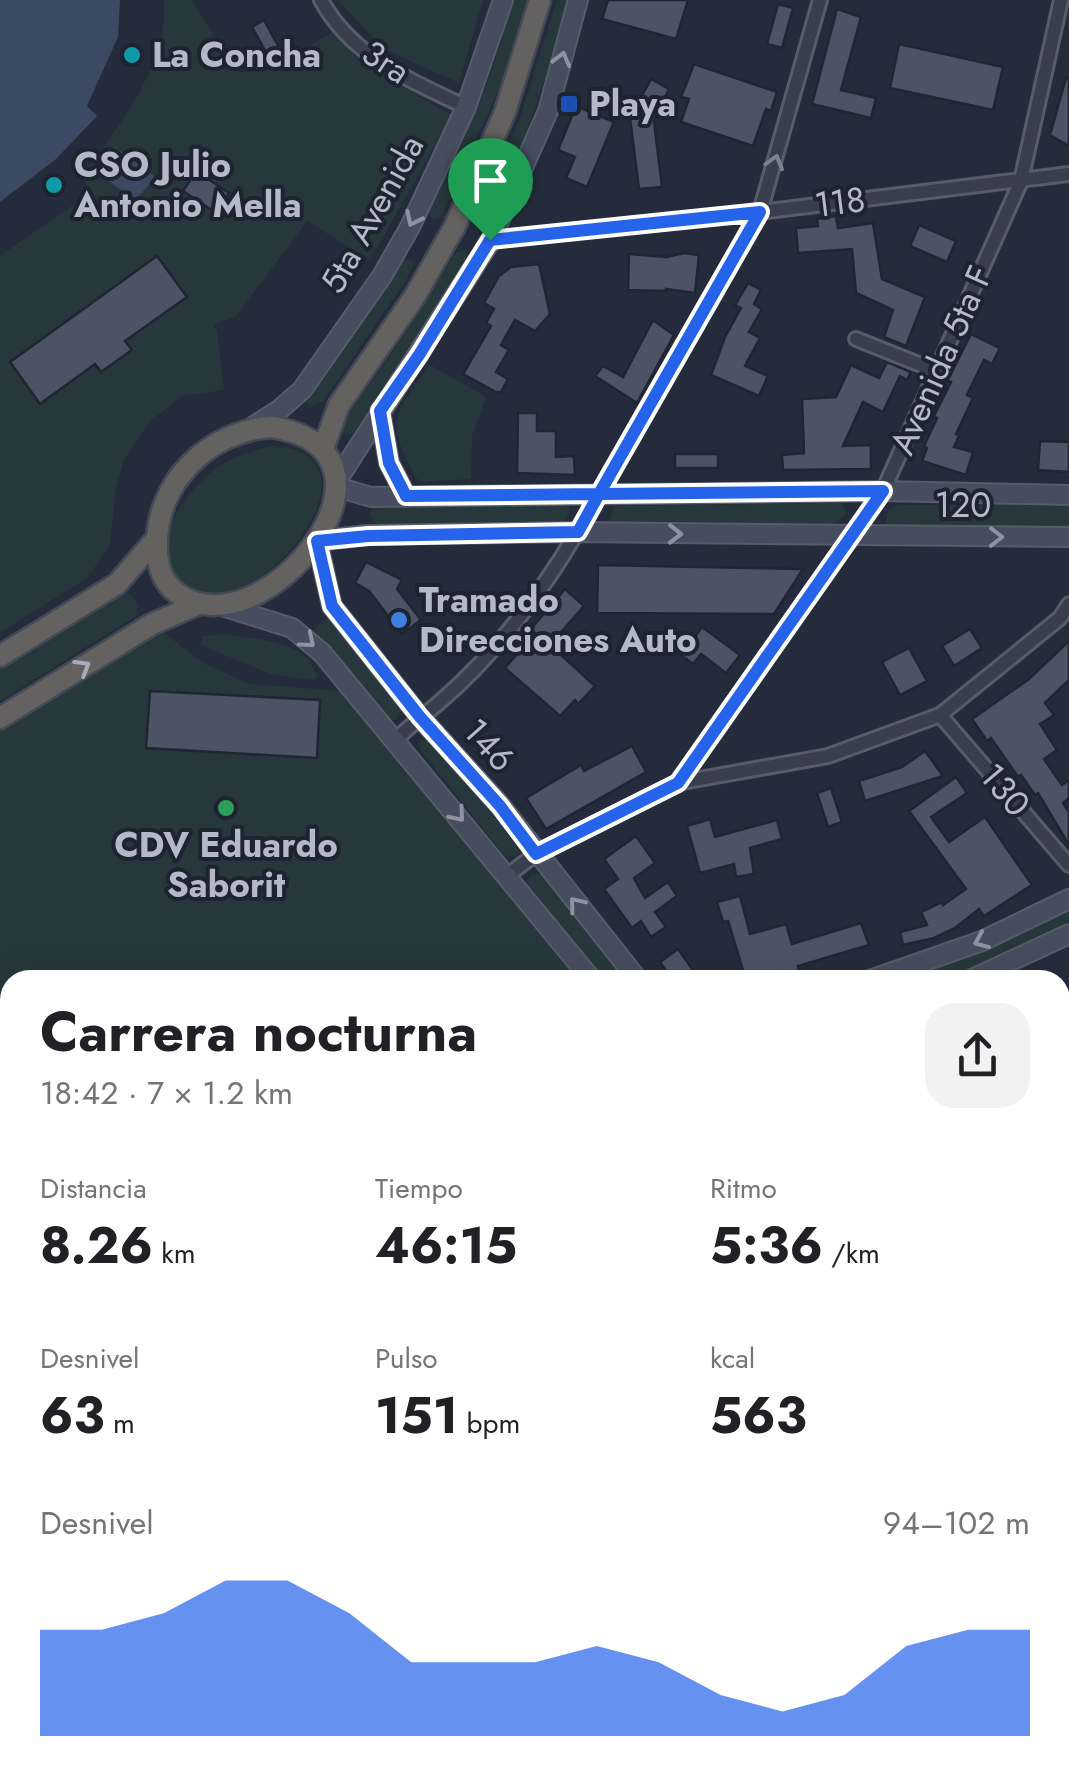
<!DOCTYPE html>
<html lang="es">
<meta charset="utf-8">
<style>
:root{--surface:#fff;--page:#f2f2f2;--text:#202124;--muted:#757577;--accent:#2563eb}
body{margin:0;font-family:Jost,sans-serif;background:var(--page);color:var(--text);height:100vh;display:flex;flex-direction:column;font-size:38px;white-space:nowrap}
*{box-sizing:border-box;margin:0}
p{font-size:32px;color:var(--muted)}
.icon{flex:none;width:55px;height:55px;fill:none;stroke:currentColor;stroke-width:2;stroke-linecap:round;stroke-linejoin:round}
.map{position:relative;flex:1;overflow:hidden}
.side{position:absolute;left:0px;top:970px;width:1070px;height:810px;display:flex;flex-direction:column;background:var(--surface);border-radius:30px 30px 0 0;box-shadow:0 10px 40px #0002}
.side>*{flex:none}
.pin{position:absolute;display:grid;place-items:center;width:85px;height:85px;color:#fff;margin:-102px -42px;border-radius:50% 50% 50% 0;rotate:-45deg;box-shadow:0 0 10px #0007}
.pin .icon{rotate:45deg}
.round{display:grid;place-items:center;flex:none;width:105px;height:105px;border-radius:30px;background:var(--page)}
.summary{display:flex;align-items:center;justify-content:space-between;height:170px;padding:0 40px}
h1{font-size:55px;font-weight:700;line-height:75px}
.stats{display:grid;grid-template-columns:repeat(3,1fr);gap:15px;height:170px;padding:10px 40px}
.stats div{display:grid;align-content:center}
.stats b{font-size:50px;font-weight:700}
.stats small{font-size:28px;font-weight:400}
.stats p{font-size:28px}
.chart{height:280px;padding:20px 40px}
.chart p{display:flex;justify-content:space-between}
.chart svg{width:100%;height:180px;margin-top:10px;fill:var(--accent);opacity:.7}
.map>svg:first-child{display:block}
.green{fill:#26383c}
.water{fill:#3b4963}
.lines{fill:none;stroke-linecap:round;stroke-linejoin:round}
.river{stroke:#3b4963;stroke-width:25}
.building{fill:#4b5365;stroke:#1f2532;stroke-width:2.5}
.minor-casing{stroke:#565c69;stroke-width:18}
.tertiary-casing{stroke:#565c69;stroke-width:20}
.secondary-casing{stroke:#565c69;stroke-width:22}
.trunk-casing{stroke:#434956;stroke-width:25}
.minor{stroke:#383e4b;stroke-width:12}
.tertiary{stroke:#383e4b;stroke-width:15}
.secondary{stroke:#464d5e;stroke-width:18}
.trunk{stroke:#646260;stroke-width:20}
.oneway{stroke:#8e93a2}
.oneway2{stroke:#7c828f}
.oneway3{stroke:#a8acb8}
.route-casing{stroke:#fff;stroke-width:20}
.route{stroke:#2563eb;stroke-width:12}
.culture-dot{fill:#0f9aa8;stroke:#1d2330;stroke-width:4}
.transit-dot{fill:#1a4fb4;stroke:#1d2330;stroke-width:4}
.shop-dot{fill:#3f7fe0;stroke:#1d2330;stroke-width:4}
.leisure-dot{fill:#2e9e5b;stroke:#1d2330;stroke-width:4}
.labels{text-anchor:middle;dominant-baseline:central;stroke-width:8;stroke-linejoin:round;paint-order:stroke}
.poi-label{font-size:35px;font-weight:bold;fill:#b4b9c7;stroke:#1d2330;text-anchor:start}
.street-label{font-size:35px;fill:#b4b9c7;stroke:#1d2330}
</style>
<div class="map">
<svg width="1069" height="1780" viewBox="0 0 1069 1780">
<rect width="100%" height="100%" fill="#242c3b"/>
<g class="green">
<path d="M164,0h27l47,72h26l69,-40 29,32 90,51 -82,145 -63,-39 -72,96 -22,8 4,6 7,59 -42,6 -32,25 -26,39 -9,32 -5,53 -23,33 -87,55v-377l92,-64 -11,-14c37,-51 87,-111 83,-178z"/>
<polygon points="338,0 483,0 459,83 384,49"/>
<polygon points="513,0 527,0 500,87 441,217 432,220 428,210 489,80"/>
<path d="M557,0h12c-21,76 -46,146 -79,217l-7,1 -3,-7 40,-93z"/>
<polygon points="465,250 470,258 431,322 353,433 343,435 342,423 407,332 456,252"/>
<polygon points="402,260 410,260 413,264 407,279 323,401 310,407 307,403 310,397"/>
<path d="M430,365l56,32 -14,39 -1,43 -52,3c-34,-59 -28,-64 11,-117z"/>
<path d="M272,446c110,4 13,149 -62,149 -12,0 -18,-3 -28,-10 -41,-31 -1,-86 27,-111 18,-16 40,-23 63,-28z"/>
<polygon points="563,503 569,507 570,513 561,525 380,525 373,522 370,512 378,504"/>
<polygon points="842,503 846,514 834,525 614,526 610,520 613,508 619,506"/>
<polygon points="899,505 1069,505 1069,526 894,528 886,522 888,509"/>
<polygon points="129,593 138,605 136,616 0,701 0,669 119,595"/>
<polygon points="330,616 402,709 396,720 384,718 313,630"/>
<polygon points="152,624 205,664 250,684 354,692 592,980 10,980 10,993 0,993 0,718"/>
<path d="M224,634c31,5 84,6 93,42l-4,4 -42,-6 -71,-29 3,-9z"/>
<polygon points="432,735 441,741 518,844 520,854 515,857 504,855 420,749 418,744"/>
<polygon points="533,874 542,874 628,980 605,980 529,886 528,880"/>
<polygon points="1069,908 1069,921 949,978 906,980 1006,940"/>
<polygon points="1069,1133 1069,1780 648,1780 651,1770 1060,1770 1060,1141"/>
<polygon points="31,1770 594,1770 590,1780 32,1780"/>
</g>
<g class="water">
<polygon points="0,0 120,0 118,37 87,106 97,116 56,159 0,202"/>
<polygon points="114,146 155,177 136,200 94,171"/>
</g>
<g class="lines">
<g class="river">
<polyline points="0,1362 10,1367"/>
<polyline points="1060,1447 1069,1444"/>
<polyline points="54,1770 55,1780"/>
<polyline points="972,1770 973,1780"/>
</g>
</g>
<g class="building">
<polygon points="608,0 688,0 676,39 602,19"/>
<polygon points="778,4 793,8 782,48 767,44"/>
<polygon points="837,9 861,17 841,90 876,98 871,118 812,104"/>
<polygon points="264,20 282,53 270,59 252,27"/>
<polygon points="899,44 1003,67 993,110 890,88"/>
<polygon points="694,64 777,92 771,111 766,109 753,146 681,122 689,99 681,97"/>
<polygon points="1066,78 1069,78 1069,146 1050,135"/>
<polygon points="651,79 669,89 654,121 662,187 639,189 630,118"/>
<polygon points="576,106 614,122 587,187 566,178 575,157 558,150"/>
<polygon points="196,171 229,193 216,213 183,191"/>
<polygon points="836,216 838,228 873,223 882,279 925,297 906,346 884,337 893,310 856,293 852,249 798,253 796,228 818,226 817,219"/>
<polygon points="919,225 956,241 947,262 910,246"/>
<polygon points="684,253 699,255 695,293 666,289 666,291 628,290 629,254 667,257"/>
<polygon points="157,256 187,297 125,341 132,350 101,372 95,364 40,404 10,362"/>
<polygon points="539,264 550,314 535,331 515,320 501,345 509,350 496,372 508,379 501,392 496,392 463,374 491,326 486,323 494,309 484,303 499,276 511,267"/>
<polygon points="748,283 761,290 754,304 762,309 749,332 760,338 745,366 768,376 759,396 711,375 725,337 741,308 735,305"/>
<polygon points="653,320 674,335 637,403 595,376 603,366 623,377"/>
<polygon points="971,334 1000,348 992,364 984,360 967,395 973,398 956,434 959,436 954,447 973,452 966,475 922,461 927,448 924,446 937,418 934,416 951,382 947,381"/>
<polygon points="887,362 911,372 907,380 900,376 883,412 863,402 843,446 871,445 871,469 783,470 782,455 804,453 802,399 836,397 851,365 879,378"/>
<polygon points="518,413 537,413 537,431 556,431 556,457 574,456 575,475 517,473"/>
<polygon points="1040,441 1069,442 1069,472 1038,470"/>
<rect x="675" y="454" width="43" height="14"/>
<polygon points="366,562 402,580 397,589 421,620 402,634 369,591 355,583"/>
<polygon points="598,565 803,569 774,614 597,613"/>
<polygon points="565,589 584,606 550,645 595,686 578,704 575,700 560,716 505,668 535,633 531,629"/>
<polygon points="702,627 740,655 726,673 701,654 693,664 681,655"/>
<polygon points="970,629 982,648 954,666 942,646"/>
<polygon points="1069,641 1069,680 1045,703 1054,715 1040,724 1057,750 1044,759 1062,785 1069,780 1069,798 1063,803 1069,812 1069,845 1038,793 1035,795 1021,775 1018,777 991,738 987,741 972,719 1029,679"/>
<polygon points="909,648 927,681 900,695 882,662"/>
<polygon points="150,691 320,700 317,758 146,748"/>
<polygon points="632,746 646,772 546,829 526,798 581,765 584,771"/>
<polygon points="925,751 943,776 865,801 859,781 902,767"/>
<polygon points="956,777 967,793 931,817 949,842 985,817 1032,885 984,916 979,909 955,928 934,938 903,945 900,932 927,925 921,912 942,902 943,905 966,889 909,811"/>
<polygon points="831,788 842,822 828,827 817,793"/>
<polygon points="710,819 715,837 777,820 782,839 750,848 754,874 736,877 734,864 700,873 687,826"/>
<polygon points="636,836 655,863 634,878 645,898 668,882 677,896 655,912 666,927 651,937 641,921 632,928 604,889 618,879 604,859"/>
<polygon points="740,896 750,934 786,924 792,944 861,923 869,945 798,966 800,972 778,978 777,971 746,980 728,921 723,922 717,902"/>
<polygon points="678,949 700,980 672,980 660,962"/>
</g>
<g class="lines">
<defs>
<g id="minor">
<path d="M321,0c31,57 89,80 145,107"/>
<polyline points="491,240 760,212 1069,174"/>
<polyline points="856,339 936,371"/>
<polyline points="940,715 1069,865"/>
<path d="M395,740c15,-14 31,-26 47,-40 52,-45 101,-109 135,-168l183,-320 60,-212"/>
<polyline points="677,783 883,491 1021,181 1061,0"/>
<polyline points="508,875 536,854 677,783 828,756 940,715 1060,618 1069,604"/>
<polyline points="0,1067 10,1067"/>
<polyline points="1060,1141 1069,1133"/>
<polyline points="0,1253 10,1259"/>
<polyline points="0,1589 10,1679"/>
<polyline points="23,1770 24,1780"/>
</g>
<polyline id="tertiary" points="0,1519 10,1518"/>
<g id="secondary">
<polyline points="380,411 389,463 406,496"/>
<polyline points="251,428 279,410 302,390 382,276 410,227 466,107 503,0"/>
<polyline points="336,482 491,240 548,111 578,0"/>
<polyline points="337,487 371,497 883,491 1069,495"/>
<polyline points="219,605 292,628 322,653 592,980"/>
<polyline points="638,980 500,805 420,717 332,606 317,541 367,535 577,532 1069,537"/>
<polyline points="870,980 982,941 1069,899"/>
<polyline points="970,980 1069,934"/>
<polyline points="607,1780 610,1770"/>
<polyline points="648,1780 651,1770"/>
</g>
<g id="trunk">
<path d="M271,427c156,23 -7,229 -94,166 -15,-11 -20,-28 -20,-47 -1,-64 52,-115 114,-119z"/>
<polyline points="323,449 339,405 415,296 455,226 505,112 540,0"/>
<polyline points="0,656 117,584 157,538"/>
<polyline points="0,718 152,624 199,604"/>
</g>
</defs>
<use href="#minor" class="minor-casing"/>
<use href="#tertiary" class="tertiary-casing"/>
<use href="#secondary" class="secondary-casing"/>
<use href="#trunk" class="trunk-casing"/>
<use href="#minor" class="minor"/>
<use href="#tertiary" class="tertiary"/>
<use href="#secondary" class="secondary"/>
<use href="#trunk" class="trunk"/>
</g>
<defs><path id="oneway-chevron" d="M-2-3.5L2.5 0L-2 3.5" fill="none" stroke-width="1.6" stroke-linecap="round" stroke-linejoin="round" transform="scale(2.5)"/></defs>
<g class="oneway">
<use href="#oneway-chevron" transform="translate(562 59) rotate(-75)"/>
<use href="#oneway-chevron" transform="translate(413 219) rotate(116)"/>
<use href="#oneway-chevron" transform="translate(675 534) rotate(1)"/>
<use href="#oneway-chevron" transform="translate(996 537)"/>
<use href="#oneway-chevron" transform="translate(308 641) rotate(40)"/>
<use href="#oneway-chevron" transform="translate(458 815) rotate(50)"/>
<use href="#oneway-chevron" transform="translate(576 904) rotate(-129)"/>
<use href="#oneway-chevron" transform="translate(981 941) rotate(157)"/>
</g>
<use class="oneway2" href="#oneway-chevron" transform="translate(775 162) rotate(-74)"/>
<use class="oneway3" href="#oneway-chevron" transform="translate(83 667) rotate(-31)"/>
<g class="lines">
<defs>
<polyline id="route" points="490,240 419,355 380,411 389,463 406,496 599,494 578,532 368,536 317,541 332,606 420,717 500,806 536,854 678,783 883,491 599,494 760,212 490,240"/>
</defs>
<use href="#route" class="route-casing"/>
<use href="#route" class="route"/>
</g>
<g class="culture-dot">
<circle cx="132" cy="55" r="10"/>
<circle cx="54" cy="185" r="10"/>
</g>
<rect class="transit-dot" x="559" y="94" width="20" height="20" rx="5"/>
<circle class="shop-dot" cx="399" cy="620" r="10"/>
<circle class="leisure-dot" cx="226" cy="808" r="10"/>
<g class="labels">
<g class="poi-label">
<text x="152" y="55">La Concha</text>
<text x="589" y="104">Playa</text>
<text x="74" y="165">CSO Julio<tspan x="74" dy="40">Antonio Mella</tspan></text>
<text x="419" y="600">Tramado<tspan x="419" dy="40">Direcciones Auto</tspan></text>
<text x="226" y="845" text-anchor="middle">CDV Eduardo<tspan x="226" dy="40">Saborit</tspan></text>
</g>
<g class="street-label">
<text transform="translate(386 62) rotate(33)">3ra</text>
<text transform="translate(840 202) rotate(-7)">118</text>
<text transform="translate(372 214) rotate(-61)">5ta Avenida</text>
<text transform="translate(941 360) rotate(-66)">Avenida 5ta F</text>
<text x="963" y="505">120</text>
<text transform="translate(489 745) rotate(48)">146</text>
<text transform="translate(1005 790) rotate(50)">130</text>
</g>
</g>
</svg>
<div class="pin" style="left:490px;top:240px;background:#1e9e55"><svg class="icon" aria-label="arrive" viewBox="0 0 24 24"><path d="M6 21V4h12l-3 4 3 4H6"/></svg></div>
<section class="side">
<div class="summary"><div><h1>Carrera nocturna</h1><p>18:42 · 7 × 1.2 km</p></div><a class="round"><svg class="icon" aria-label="share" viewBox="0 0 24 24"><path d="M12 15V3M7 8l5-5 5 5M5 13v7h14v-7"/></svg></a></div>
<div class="stats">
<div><p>Distancia</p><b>8.26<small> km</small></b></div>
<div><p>Tiempo</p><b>46:15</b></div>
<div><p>Ritmo</p><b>5:36<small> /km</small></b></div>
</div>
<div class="stats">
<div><p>Desnivel</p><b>63<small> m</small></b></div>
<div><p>Pulso</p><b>151<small> bpm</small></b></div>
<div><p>kcal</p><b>563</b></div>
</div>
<div class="chart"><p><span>Desnivel</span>94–102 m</p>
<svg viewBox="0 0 160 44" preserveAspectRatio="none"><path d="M0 44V18L10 18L20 14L30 6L40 6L50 14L60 26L70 26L80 26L90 22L100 26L110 34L120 38L130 34L140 22L150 18L160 18V44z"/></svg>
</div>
</section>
</div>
